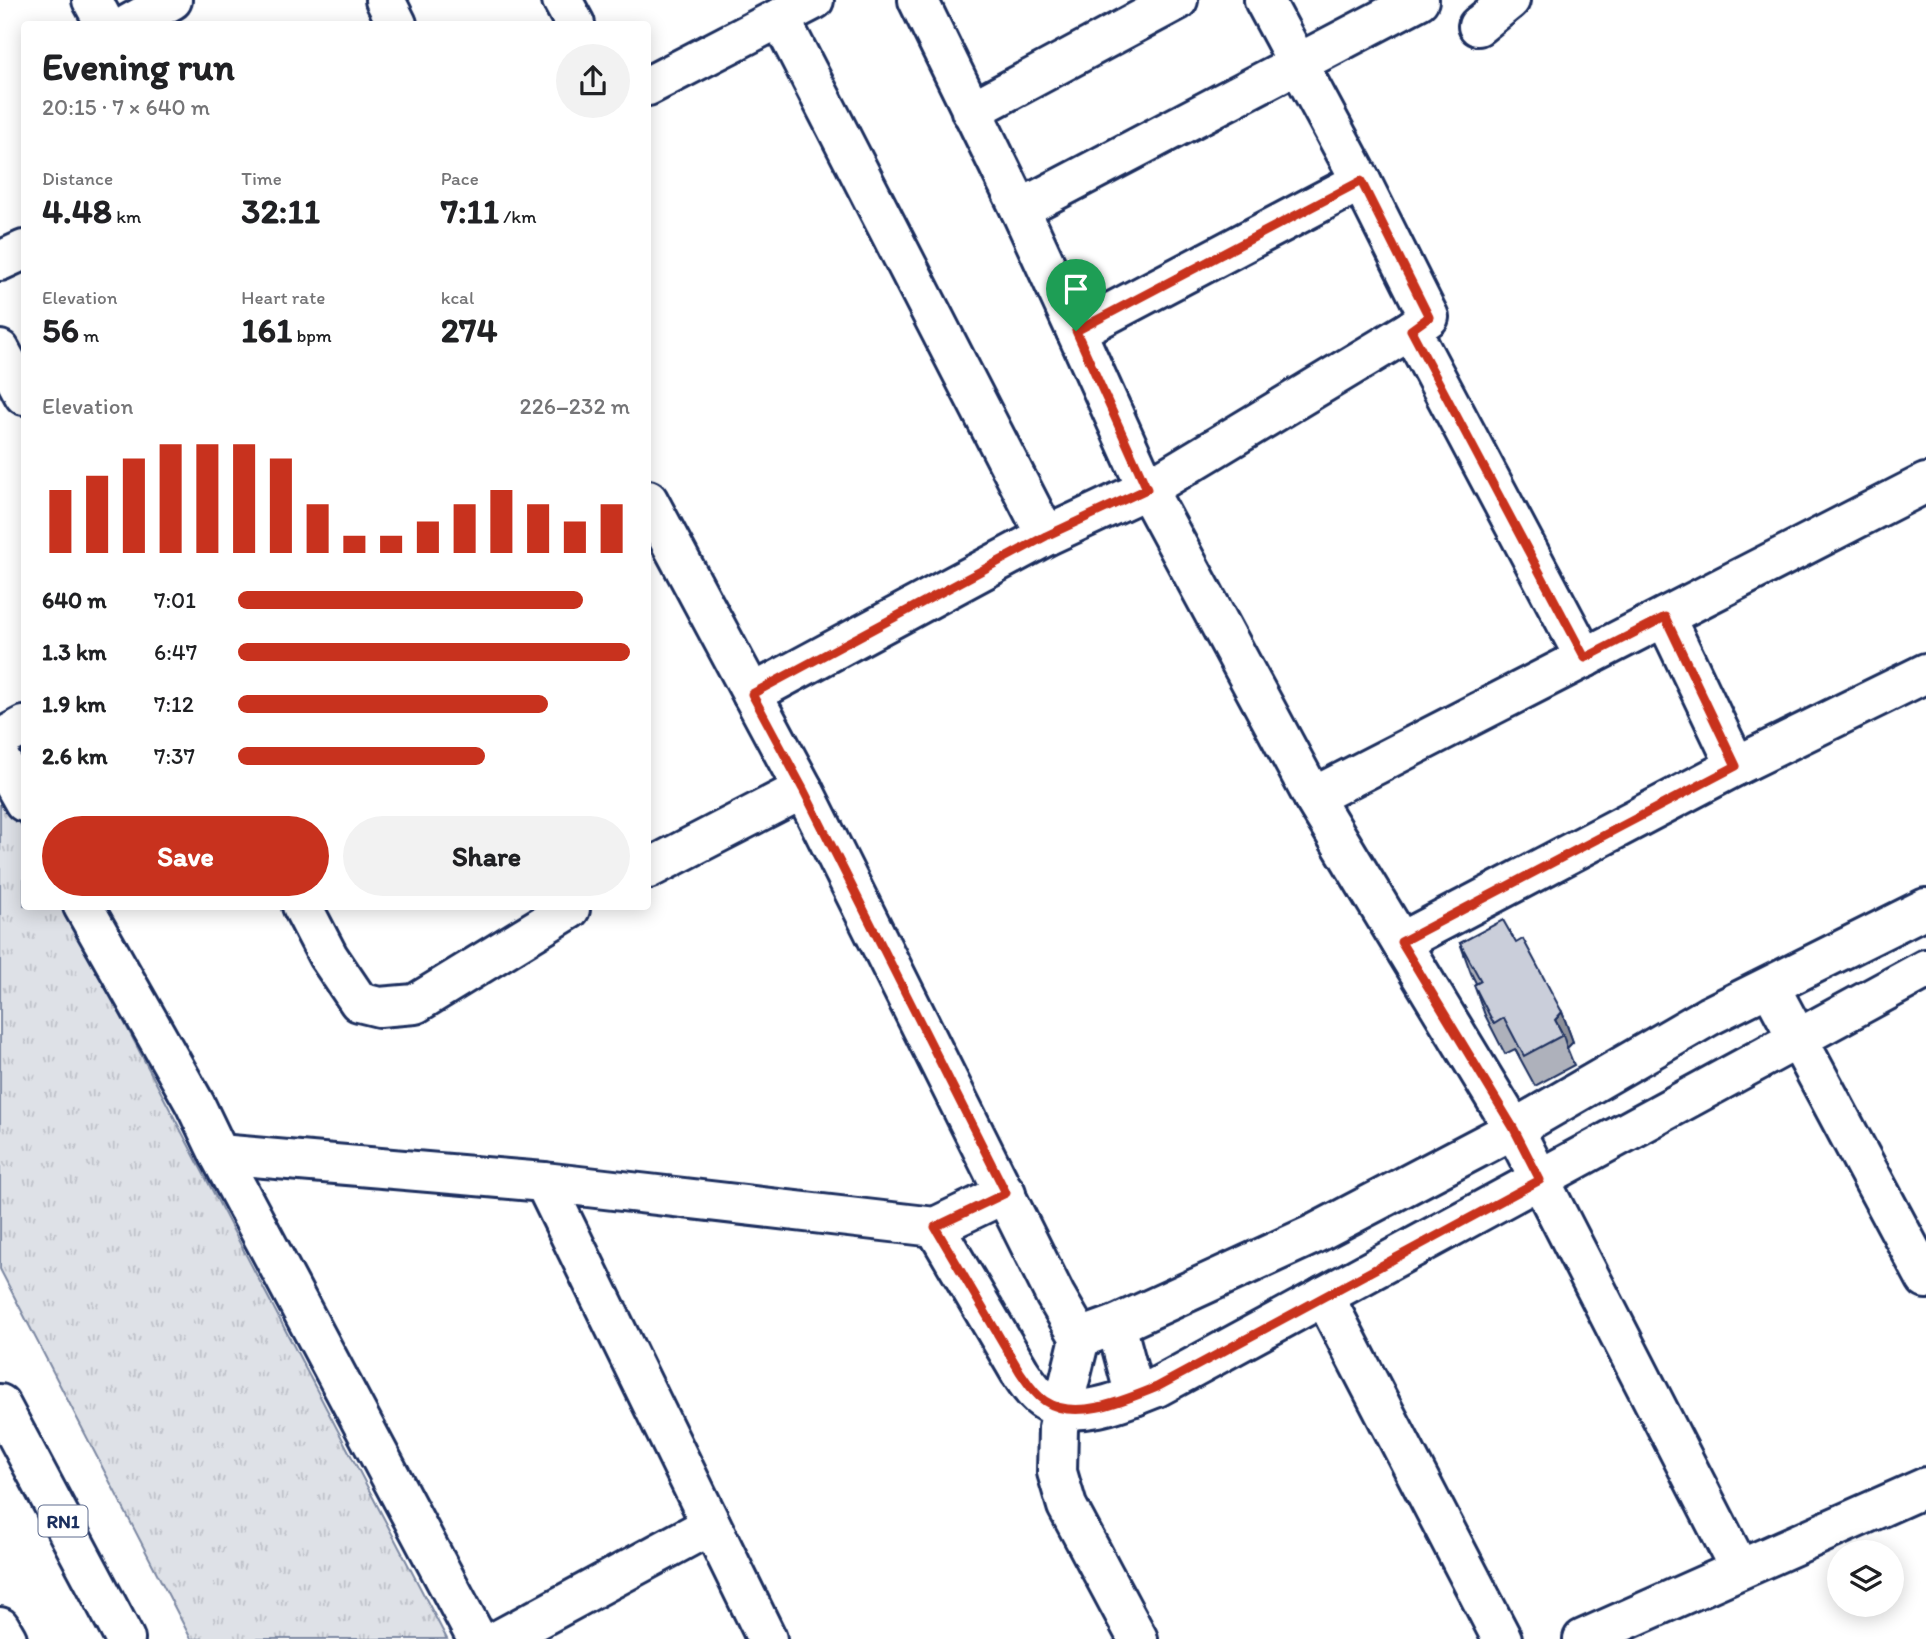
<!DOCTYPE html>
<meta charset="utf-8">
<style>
:root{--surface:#fff;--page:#f2f2f2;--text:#202124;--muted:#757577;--accent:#c8321e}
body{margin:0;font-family:Itim,sans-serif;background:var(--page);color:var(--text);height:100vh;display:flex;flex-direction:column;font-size:26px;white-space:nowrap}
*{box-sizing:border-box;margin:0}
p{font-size:23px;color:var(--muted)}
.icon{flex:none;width:38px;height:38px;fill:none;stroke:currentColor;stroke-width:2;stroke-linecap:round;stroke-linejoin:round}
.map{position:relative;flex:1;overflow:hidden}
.details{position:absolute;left:21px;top:21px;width:630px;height:889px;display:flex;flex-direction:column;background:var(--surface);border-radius:7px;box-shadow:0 4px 18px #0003}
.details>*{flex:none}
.fabs{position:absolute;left:1827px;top:1540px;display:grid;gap:14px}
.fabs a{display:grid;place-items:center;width:77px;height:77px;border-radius:50%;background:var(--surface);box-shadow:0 4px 18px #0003;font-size:35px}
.pin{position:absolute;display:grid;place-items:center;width:60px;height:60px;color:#fff;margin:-72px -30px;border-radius:50% 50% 50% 0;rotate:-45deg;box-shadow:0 0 7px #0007}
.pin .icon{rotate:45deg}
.round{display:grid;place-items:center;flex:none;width:74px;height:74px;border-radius:37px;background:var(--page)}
.overview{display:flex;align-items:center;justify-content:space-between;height:119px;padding:0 21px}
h1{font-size:38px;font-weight:800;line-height:52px}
.metrics{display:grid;grid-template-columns:repeat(3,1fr);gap:10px;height:119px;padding:7px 21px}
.metrics div{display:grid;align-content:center}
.metrics b{font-size:35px;font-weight:800}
.metrics small{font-size:19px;font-weight:400}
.metrics p{font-size:19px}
.chart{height:196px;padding:14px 21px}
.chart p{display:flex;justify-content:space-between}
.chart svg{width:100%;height:126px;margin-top:7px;stroke:var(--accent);stroke-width:6}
.button{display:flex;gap:14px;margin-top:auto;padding:14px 21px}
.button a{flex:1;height:80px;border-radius:42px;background:var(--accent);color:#fff;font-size:28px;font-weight:800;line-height:80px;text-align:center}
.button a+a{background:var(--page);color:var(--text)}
ul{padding:0 21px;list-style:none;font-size:23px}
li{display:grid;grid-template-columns:112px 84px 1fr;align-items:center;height:52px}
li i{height:18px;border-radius:9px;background:var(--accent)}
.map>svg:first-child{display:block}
.grass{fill:url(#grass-tufts);stroke:#7c88a2;stroke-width:2}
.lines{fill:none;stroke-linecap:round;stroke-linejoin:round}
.minor-casing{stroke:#1b2f5e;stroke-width:44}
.highway-casing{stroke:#1b2f5e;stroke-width:44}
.minor{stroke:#fff;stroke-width:38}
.highway{stroke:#fff;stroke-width:38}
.wall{fill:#aeb1bb;stroke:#1b2f5e;stroke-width:2}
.shaded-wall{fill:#8d9099;stroke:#1b2f5e;stroke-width:2}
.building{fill:#caceda;stroke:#1b2f5e;stroke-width:2}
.route-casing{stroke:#fff;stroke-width:14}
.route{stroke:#c8321e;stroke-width:9}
.labels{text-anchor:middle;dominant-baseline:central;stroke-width:5;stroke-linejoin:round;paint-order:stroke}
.shield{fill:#fff;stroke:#5f6d8e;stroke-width:2}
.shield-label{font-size:19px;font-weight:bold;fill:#1b2f5e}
</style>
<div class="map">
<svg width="1926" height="1639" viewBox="0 0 1926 1639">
<defs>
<pattern id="grass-tufts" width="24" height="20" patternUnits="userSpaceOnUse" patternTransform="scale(1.75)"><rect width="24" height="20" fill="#dee1e7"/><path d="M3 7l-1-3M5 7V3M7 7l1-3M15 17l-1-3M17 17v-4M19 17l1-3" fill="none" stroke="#bec1c9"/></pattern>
</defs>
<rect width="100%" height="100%" fill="#fff"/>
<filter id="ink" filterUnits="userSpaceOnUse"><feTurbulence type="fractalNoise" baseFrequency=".0143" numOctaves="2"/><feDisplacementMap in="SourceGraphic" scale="14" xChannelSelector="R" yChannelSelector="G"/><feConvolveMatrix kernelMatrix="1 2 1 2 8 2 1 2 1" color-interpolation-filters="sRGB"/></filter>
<g filter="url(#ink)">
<polygon class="grass" points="0,784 24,831 24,906 64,907 447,1639 191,1639 0,1269"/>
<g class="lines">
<defs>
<g id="minor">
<polyline points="92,0 105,24"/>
<polyline points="385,0 397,24"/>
<polyline points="562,0 575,24"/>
<polyline points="918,0 1020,209 1076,331 1361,181"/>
<polyline points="780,18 1046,536"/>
<polyline points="129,24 172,0"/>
<polyline points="1478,26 1510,0"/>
<polyline points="648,86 814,0"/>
<polyline points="971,111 1178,0"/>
<polyline points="1020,209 1419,0"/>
<polyline points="0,261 24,250"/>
<polyline points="1411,330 1585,658"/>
<polyline points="1076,331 1147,489 1313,797 1514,1129 1739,1568"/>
<polyline points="0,350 24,395"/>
<polyline points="648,500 803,789 1055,1295 1080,1338 1058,1428 1057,1472 1067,1506 1138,1639"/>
<polyline points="1665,617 1736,766"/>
<polyline points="752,694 1046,536 1147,489 1411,330 1429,317 1361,181 1264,0"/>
<polyline points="0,739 24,726"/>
<polyline points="0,759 24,802"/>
<polyline points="1313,797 1926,483"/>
<polyline points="648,869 803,789"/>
<polyline points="83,906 195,1104 219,1154 477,1639"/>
<polyline points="302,906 328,956 359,1002 379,1007 415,1004 570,909"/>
<polyline points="1401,942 1736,766 1926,673"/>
<polyline points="1770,987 1926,1279"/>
<polyline points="219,1154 544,1182 935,1227 1006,1193"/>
<polyline points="544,1182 767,1639"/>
<path d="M935,1227l85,145c7,10 14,22 25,29 31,21 82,-2 112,-14l769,-418"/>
<polyline points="1324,1296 1502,1639"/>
<polyline points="1116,1325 1135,1396"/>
<polyline points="1080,1338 1116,1325 1312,1235 1514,1129 1709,1016 1926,908"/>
<polyline points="500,1639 711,1525"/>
<polyline points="1583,1639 1926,1487"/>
</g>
<g id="highway">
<polyline points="0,1404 125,1639"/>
<polyline points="0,1627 7,1639"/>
</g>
</defs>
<use href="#minor" class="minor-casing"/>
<use href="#highway" class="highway-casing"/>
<use href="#minor" class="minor"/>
<use href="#highway" class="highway"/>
</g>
<polygon class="wall" points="1460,943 1516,943 1562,1012 1573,1042 1567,1048 1574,1065 1535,1086 1515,1049 1505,1054 1485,1015 1474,985 1476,983 1471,973"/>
<polygon class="shaded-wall" points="1562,1012 1573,1042 1567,1048 1563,1035 1555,1020"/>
<polygon class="building" points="1503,920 1516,943 1523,939 1562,1012 1555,1020 1563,1035 1524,1056 1504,1018 1494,1024 1474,985 1481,981 1460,943"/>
</g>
<g class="lines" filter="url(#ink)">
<defs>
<path id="route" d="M1361,181l68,136 -18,13 174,328 80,-41 71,149 -335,176 113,187 26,51 -383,207c-30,12 -81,35 -112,14 -11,-7 -18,-19 -25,-29l-85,-145 71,-34 -203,-404 -51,-95 294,-158 101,-47 -71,-158z"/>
</defs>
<use href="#route" class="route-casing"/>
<use href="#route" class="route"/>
</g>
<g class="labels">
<rect class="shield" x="38.5" y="1505.5" width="49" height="31" rx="5"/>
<g class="shield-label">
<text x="63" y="1521">RN1</text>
</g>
</g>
</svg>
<div class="fabs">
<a><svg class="icon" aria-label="layers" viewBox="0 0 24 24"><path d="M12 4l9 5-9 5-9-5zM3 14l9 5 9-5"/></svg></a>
</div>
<div class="pin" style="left:1076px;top:331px;background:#1e9e55"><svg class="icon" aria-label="arrive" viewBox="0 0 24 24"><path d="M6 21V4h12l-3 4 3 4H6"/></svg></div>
<section class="details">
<div class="overview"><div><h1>Evening run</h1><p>20:15 · 7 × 640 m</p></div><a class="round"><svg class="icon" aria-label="share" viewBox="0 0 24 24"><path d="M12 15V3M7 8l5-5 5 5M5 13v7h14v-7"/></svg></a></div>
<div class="metrics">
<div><p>Distance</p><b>4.48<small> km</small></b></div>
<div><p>Time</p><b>32:11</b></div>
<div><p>Pace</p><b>7:11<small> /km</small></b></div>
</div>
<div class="metrics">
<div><p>Elevation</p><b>56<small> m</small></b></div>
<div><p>Heart rate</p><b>161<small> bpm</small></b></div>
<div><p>kcal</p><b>274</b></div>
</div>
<div class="chart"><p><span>Elevation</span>226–232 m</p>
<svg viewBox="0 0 160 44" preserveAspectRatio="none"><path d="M5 44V22M15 44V17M25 44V11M35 44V6M45 44V6M55 44V6M65 44V11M75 44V27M85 44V38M95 44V38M105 44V33M115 44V27M125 44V22M135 44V27M145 44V33M155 44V27"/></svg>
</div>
<ul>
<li><b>640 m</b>7:01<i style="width:88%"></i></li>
<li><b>1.3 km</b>6:47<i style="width:100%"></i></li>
<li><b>1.9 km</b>7:12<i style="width:79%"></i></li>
<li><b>2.6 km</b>7:37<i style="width:63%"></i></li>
</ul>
<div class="button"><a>Save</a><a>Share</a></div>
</section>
</div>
